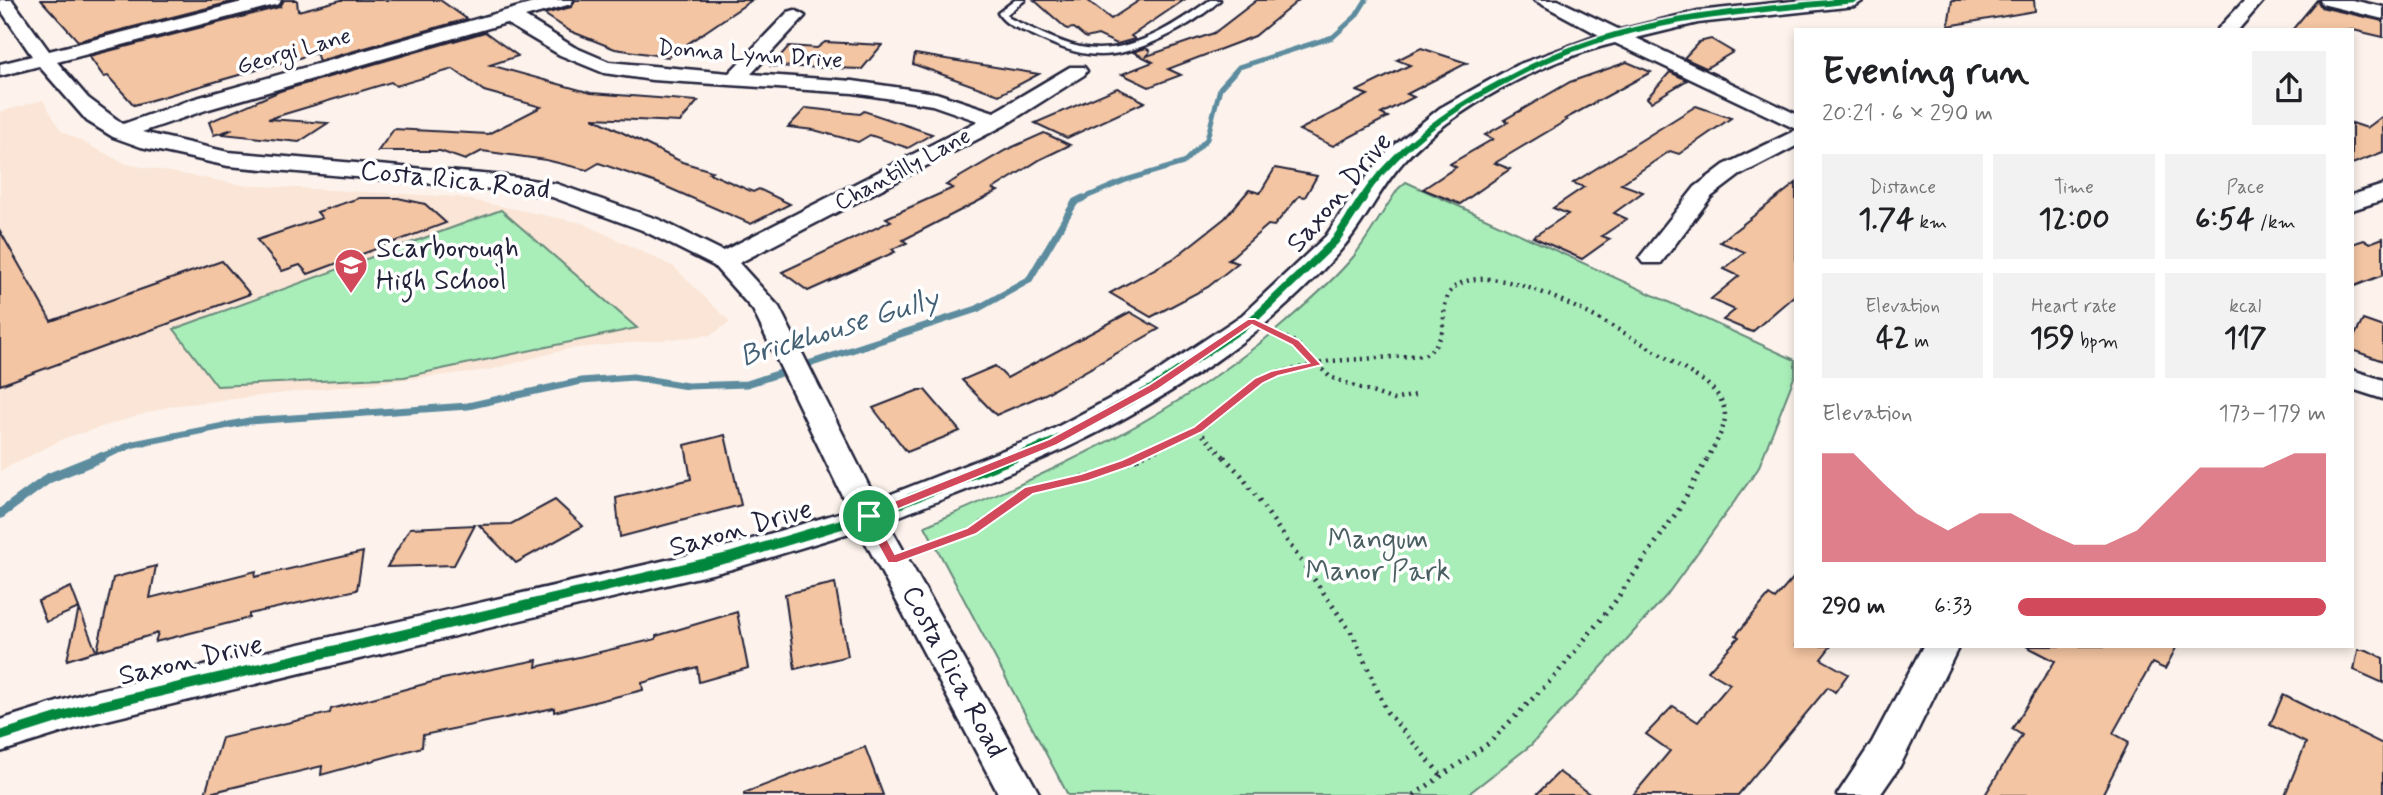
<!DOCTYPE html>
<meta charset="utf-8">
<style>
:root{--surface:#fff;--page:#f2f2f2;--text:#202124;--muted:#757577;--accent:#d1495b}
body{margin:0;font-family:Mynerve,sans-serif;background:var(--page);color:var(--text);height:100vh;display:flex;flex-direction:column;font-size:26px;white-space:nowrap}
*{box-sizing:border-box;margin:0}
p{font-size:23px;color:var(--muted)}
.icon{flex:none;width:38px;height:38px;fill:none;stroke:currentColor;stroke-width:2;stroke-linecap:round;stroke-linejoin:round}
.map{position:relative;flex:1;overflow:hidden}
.sheet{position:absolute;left:1794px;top:28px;width:560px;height:620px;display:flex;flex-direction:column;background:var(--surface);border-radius:0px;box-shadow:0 4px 10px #0003}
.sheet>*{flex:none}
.pin{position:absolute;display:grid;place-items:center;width:60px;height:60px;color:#fff;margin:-30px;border:4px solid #fff;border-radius:50%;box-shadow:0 2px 7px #0007}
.round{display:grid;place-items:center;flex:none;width:74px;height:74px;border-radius:0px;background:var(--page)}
.summary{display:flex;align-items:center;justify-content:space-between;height:119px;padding:0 28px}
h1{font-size:38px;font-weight:700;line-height:52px}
.figures{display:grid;grid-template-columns:repeat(3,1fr);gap:10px;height:119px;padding:7px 28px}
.figures div{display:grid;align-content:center;border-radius:0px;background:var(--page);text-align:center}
.figures b{font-size:30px;font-weight:700}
.figures small{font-size:19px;font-weight:400}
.figures p{font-size:19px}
.chart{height:196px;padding:14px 28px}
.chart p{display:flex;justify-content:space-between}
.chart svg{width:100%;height:126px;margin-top:7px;fill:var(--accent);opacity:.7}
ul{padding:0 28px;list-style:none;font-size:23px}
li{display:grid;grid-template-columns:112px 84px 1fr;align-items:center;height:52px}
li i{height:18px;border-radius:9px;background:var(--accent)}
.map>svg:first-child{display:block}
.built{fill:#fae5d6}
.green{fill:#a9eeb9;stroke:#66887a;stroke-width:2}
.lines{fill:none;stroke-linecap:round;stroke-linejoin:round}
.stream-far2{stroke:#5d8c9f;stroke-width:5}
.stream-far1{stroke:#5d8c9f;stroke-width:7}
.stream{stroke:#5d8c9f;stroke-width:10}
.building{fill:#f3c5a2;stroke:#22223b;stroke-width:2}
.lane-casing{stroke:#22223b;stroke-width:5}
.street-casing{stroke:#22223b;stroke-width:5}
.path-far1{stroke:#22223b;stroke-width:4.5;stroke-dasharray:2 5;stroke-linecap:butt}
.path{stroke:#22223b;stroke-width:5;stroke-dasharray:2 6;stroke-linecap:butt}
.lane{fill:#fff;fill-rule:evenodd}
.street{fill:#fff;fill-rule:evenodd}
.cycleway-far2-casing{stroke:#fff;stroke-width:10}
.cycleway-far1-casing{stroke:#fff;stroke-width:12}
.cycleway-casing{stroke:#fff;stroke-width:15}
.cycleway-far2{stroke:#00873e;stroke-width:6}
.cycleway-far1{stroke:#00873e;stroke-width:8}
.cycleway{stroke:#00873e;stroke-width:10}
.route{fill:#d1495b;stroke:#fff;stroke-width:2;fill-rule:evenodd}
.labels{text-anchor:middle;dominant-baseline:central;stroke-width:7;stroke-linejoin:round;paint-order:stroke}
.far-street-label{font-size:23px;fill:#22223b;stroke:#fff}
.street-label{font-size:28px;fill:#22223b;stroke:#fff}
.poi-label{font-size:28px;fill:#22223b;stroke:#fff;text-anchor:start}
.park-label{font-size:28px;fill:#4a5f61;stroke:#fff}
.water-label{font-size:30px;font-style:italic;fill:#446075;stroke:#fff}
</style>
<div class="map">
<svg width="2383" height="795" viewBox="0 0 2383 795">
<rect width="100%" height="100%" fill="#fdf3ec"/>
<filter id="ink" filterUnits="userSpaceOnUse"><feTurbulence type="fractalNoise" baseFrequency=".0143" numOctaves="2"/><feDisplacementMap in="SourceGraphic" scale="14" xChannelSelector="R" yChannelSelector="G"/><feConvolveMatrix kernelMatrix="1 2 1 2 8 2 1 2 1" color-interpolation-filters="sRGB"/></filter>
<g filter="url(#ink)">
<polygon class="built" points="43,100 61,131 126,164 242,185 457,197 582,223 674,267 730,322 711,335 567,349 489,370 170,406 65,438 0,471 0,112"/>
<g class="green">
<path d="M1406,182l389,178v15l-37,94 -92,127 -135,149 -64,50h-399l-143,-269c130,-55 257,-113 364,-207 22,-19 46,-40 65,-63 16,-21 29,-45 44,-67z"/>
<polygon points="501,210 637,328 404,377 217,386 174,329"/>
</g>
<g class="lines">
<polyline class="stream-far2" points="1079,200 1126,180 1183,163 1207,139 1220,88 1239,67 1333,37 1356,16 1366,0"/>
<polyline class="stream-far1" points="96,459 134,444 249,421 468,406 581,381 633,377 687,386 747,384 977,309 1029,280 1075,202 1083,198"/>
<polyline class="stream" points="0,514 49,478 101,457"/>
</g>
<g class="building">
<polygon points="41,0 239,0 78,41"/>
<polygon points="284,0 297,0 298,11 341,0 440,0 467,19 319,61 316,53 134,105 108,76 104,77 89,56 280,7"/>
<polygon points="575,0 752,0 668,57 615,49 570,31 544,14 572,7"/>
<polygon points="1034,0 1087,0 1111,19 1140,0 1184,0 1131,36 1135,39 1117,44 1098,35 1086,38 1074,28 1067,29"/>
<polygon points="1257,0 1299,0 1255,36 1168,69 1181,75 1149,87 1122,74 1153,62 1133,52 1146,48 1150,51 1147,56 1214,33"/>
<polygon points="1952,0 2034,0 2035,11 1948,26"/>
<polygon points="2317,0 2321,7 2383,21 2383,37 2353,30 2292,30"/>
<polygon points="485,32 518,56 490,65 591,93 698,101 680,122 593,118 682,162 712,171 709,173 753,192 759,189 790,204 751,224 662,185 599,163 587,170 546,160 482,151 465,160 440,151 378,151 394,129 488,134 541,107 484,91 453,69 396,86 391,82 268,119 328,123 299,142 222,134 233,129 214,135 209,122 280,91"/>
<polygon points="1711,39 1733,52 1706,68 1684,58 1699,42"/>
<polygon points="825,42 882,45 862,69 771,66 789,46 817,48"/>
<polygon points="1421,48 1467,63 1407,94 1414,97 1381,114 1388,117 1333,146 1299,130 1368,95 1357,91 1410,65 1397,60"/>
<polygon points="915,54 1039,74 999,95 913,64"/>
<polygon points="1627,62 1651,72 1565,119 1567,120 1495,163 1510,169 1460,204 1423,189 1456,167 1450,164 1493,139 1485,135 1508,122 1504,120 1570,82"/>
<polygon points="1670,72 1687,80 1651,102 1647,98"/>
<polygon points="1117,88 1145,102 1067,138 1035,123"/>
<polygon points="1696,106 1731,118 1679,154 1670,151 1621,184 1643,192 1614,213 1627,219 1602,236 1610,239 1582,259 1533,237 1568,214 1553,208 1584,187 1573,183"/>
<polygon points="806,108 860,114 864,111 932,134 908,148 870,135 858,142 814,130 788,127"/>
<polygon points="2383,116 2383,152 2352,164 2352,123 2367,128"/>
<polygon points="1044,133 1070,145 1041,159 993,189 998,191 903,240 907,243 892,249 895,252 808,291 782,272 891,221 886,218 953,188 946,185 1006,150"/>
<polygon points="1275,168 1317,176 1305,197 1299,196 1274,226 1268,225 1228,260 1238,263 1208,287 1151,317 1110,293 1173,259 1225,218 1249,190 1260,193"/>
<polygon points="1796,183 1796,294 1752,332 1723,320 1735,310 1711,299 1739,276 1724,269 1745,252 1720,242"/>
<polygon points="359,198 398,198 425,204 446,223 308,274 300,265 282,271 257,240 322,218 317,212"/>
<polygon points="0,231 51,321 222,261 250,294 0,385"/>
<polygon points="2383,238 2383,275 2352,287 2352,244 2364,240 2370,243"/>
<polygon points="1130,312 1159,329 1045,394 996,415 962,380 995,366 1007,378"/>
<polygon points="2363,320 2383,327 2383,361 2352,350 2352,341"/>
<polygon points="919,390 925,390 960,431 907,452 873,408"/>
<polygon points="725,435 741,505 620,537 616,498 691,479 685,445"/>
<polygon points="555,500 583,526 516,563 479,525 511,524"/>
<polygon points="475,525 454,565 387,567 410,528"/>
<polygon points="363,552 357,590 249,614 249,618 155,642 158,633 97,651 113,578 156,566 150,598 256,571 255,577"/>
<polygon points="1796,575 1796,646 1831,646 1821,659 1848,674 1835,692 1828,687 1738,795 1633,795 1670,751 1646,734 1673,706 1698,722 1730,684 1708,671 1739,637 1736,635 1769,595 1775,599"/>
<polygon points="835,583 848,656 795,669 785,594"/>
<polygon points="71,587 79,608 46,622 38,601"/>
<polygon points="79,608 96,651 67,660"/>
<polygon points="737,612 748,668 699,682 697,667 642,683 643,690 554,712 554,708 423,735 422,747 321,775 322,766 205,794 222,738 330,713 331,709 443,679 537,660 536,667 656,639 656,636"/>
<polygon points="2026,646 2177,646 2165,669 2152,663 2113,733 2129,742 2102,795 1985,795 2022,735 2012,729 2055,661"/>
<polygon points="2358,650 2367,650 2383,658 2383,683 2354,670"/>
<polygon points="2283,695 2383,744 2383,795 2285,795 2306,743 2270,725"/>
<polygon points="865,747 883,795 744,795 744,793"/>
<polygon points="1559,772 1591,795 1536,795"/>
</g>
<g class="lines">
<defs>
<path id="lane" d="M1015,0h10l-18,14 2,4c23,10 47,24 71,29 48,10 93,-21 130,-47h10c-27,26 -82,55 -120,55 -24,0 -46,-10 -67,-20 -13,-6 -28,-9 -35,-22z"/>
<g id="street">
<path d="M0,0h12l37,51 201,-51h31l-2,4 -222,58 31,36 35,26 70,-25 351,-99h29l-2,4 -46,13 49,30 35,15 120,11 59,-61 7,-2 10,6 -54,58 102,7 83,12 58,19 76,-45h14l3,4 -3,4 -79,50 -266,138 40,44 97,193 166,-65 101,-54 99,-66 84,-79 32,-48 32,-39 50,-41 77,-43 82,-30 -65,-35h24l62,30 78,-19 105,-11h61l-9,6 -157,17 -62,15 160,76v15l-181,-86c-70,17 -160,64 -210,117 -24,26 -38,59 -61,86 -20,25 -58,61 -83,81 -59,48 -129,90 -197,122 -58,27 -118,48 -177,72l153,274h-41l-140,-265 -127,39 -646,156 -86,27v-32l86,-27 646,-148 117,-35 -96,-200 -39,-44 -72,-36 -90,-33 -47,-7 -277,-24 -87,-19 -28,-10 -26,-16 -48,-55 -39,10v-12l32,-8 -32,-47zM506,23l54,32 44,18 48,7 201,13 79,12 46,16 -255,130 -63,-31 -103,-36 -52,-8 -277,-24 -86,-20 67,-23z"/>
<polygon points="2245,0 2264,0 2238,30 2217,30"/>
<polygon points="2320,0 2352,0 2383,7 2383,19 2322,4"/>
<polygon points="1796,130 1796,146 1740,175 1711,197 1661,263 1643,263 1639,258 1695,187 1724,165"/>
<polygon points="2383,185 2383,200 2352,210 2352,195"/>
<polygon points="2352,370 2383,380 2383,399 2352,389"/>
<polygon points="1923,646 1959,646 1900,766 1880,795 1837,795 1872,742"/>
</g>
</defs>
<use href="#lane" class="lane-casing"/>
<use href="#street" class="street-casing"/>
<g class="path-far1">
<polyline points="1273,332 1295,342 1330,377 1394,400 1419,394"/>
<polyline points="1198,430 1226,459"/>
<path d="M1137,459l69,-34 45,-39 21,-12 59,-13 93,-6c33,-19 9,-52 32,-69 51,-35 202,68 249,96 32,27 20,45 2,77"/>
</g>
<g class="path">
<polyline points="1224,457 1241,475 1353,635 1387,712 1441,775"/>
<polyline points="916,552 971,531 1032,489 1098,474 1141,457"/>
<polyline points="1414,795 1489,743 1555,676 1614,603 1679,509 1708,457"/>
</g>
<use href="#lane" class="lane"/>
<use href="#street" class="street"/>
<defs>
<path id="cycleway-far2" d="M1361,200c29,-45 72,-78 118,-105 34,-19 67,-37 105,-50 86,-31 181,-35 271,-45"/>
<polyline id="cycleway-far1" points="1010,459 1053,442 1153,388 1252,321 1335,241 1363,198"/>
<polyline id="cycleway" points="0,736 86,709 732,557 868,516 1015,457"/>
</defs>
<use href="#cycleway-far2" class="cycleway-far2-casing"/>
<use href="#cycleway-far1" class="cycleway-far1-casing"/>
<use href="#cycleway" class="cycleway-casing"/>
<use href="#cycleway-far2" class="cycleway-far2"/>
<use href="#cycleway-far1" class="cycleway-far1"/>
<use href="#cycleway" class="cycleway"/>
</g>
</g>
<path class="route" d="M1248,319h7l44,21 23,25 -44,11 -15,7 -61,49 -71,34 -43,15 -55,13 -57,40 -79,29h-9l-26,-47 2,-3 185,-74 100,-54zM1252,325l40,20 17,18 -38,8 -16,7 -61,49 -72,33 -41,14 -56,13 -58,41 -72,26 -19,-36 181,-73 100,-55z"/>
<defs>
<symbol id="school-pin" viewBox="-11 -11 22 30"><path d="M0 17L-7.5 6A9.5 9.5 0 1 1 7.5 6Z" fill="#d1495b" stroke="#fff"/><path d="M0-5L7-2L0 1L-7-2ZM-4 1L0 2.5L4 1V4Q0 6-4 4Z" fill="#fff"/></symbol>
</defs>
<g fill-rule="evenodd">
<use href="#school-pin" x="332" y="246" width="38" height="52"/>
</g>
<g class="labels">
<g class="far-street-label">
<text transform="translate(294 52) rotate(-16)">Georgi Lane</text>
<text transform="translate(750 55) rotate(4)">Donna Lynn Drive</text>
<text transform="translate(903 170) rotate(-28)">Chantilly Lane</text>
</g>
<g class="street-label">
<text transform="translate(455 181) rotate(6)">Costa Rica Road</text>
<text transform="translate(1340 193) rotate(-50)">Saxon Drive</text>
<text transform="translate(741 529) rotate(-16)">Saxon Drive</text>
<text transform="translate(191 661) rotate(-13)">Saxon Drive</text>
<text transform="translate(953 672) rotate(62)">Costa Rica Road</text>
</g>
<g class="poi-label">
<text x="376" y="249">Scarborough<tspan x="376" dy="32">High School</tspan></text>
</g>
<g class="park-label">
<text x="1378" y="540">Mangum<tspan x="1378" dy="32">Manor Park</tspan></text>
</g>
<g class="water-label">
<text transform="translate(839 328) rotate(-17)">Brickhouse Gully</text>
</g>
</g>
</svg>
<div class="pin" style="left:869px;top:516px;background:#1e9e55"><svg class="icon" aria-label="arrive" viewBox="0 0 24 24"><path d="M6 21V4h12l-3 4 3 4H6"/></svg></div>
<section class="sheet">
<div class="summary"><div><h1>Evening run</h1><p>20:21 · 6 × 290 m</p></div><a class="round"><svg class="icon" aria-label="share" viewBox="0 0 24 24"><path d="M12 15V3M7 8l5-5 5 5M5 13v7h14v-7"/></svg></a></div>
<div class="figures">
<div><p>Distance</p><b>1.74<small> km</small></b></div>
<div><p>Time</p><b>12:00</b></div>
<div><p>Pace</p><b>6:54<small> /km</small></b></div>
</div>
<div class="figures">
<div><p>Elevation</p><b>42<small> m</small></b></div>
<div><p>Heart rate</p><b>159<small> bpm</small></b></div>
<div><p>kcal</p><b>117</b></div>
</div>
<div class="chart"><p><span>Elevation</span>173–179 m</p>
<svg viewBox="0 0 160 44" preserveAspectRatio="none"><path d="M0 44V6L10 6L20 17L30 27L40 33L50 27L60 27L70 33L80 38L90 38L100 33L110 22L120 11L130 11L140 11L150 6L160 6V44z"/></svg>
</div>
<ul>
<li><b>290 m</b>6:33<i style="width:100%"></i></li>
</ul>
</section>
</div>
